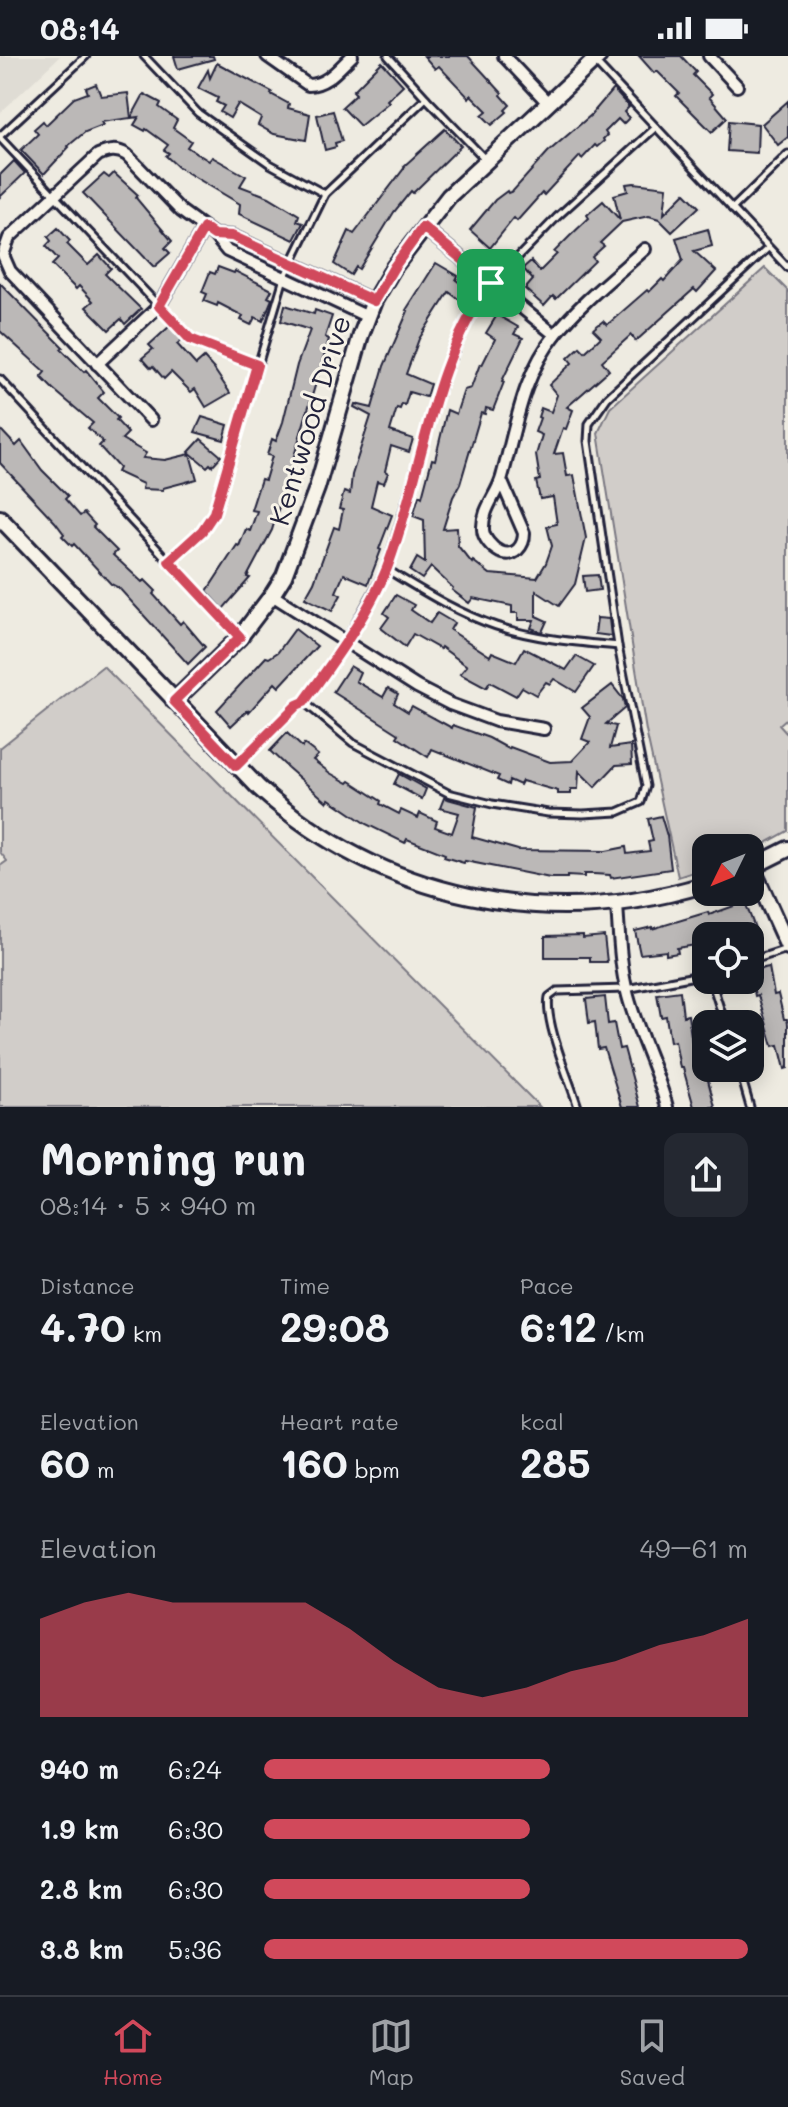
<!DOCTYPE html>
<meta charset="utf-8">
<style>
:root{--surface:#171b24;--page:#242831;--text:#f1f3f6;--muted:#9ea1a6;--line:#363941;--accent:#d1495b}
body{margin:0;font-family:Mali,sans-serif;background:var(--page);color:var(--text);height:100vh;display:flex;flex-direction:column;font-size:30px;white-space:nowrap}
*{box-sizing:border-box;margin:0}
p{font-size:26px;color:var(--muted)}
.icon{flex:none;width:44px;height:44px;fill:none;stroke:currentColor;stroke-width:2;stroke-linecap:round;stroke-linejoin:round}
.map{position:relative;height:1051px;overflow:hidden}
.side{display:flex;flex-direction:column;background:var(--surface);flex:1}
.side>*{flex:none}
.needle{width:52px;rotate:227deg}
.fabs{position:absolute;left:692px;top:778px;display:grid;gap:16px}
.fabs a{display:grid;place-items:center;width:72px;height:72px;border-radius:16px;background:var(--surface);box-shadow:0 4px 20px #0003;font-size:40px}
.pin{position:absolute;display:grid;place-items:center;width:68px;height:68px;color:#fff;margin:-34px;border-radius:16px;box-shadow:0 4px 12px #0006}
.round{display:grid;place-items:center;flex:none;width:84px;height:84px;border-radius:16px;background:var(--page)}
.headline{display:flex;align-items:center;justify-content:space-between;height:136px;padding:0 40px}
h1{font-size:44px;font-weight:700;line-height:60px}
.metrics{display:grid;grid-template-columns:repeat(3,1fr);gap:12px;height:136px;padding:8px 40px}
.metrics div{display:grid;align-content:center}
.metrics b{font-size:40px;font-weight:700}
.metrics small{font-size:22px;font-weight:400}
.metrics p{font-size:22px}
.chart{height:224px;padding:16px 40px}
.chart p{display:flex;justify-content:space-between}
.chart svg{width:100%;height:144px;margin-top:8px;fill:var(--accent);opacity:.7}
ul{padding:0 40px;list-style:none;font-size:26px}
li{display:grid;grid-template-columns:128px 96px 1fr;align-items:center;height:60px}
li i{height:20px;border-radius:10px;background:var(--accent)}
.status{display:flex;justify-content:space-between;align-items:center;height:56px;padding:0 40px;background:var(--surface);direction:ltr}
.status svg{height:22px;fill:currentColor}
.menu{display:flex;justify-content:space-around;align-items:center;height:112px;border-top:2px solid var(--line);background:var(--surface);font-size:22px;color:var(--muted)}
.menu a{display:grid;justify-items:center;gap:4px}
.menu .active{color:var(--accent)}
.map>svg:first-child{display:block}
.built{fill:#dfdcd4}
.green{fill:#d1cdc9;stroke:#7a7882;stroke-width:2}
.building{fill:#bbb8b7;stroke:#22223b;stroke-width:2}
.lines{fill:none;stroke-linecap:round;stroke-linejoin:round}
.lane-casing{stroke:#22223b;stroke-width:11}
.street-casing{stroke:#22223b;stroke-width:16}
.secondary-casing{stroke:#22223b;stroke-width:20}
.lane{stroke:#f7f3e8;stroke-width:5}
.street{stroke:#f7f3e8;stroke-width:10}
.secondary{stroke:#f7f3e8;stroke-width:14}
.route-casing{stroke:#fff;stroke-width:16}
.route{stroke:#d1495b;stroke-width:10}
.labels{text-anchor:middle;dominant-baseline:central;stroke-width:6;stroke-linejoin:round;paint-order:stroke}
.street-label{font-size:28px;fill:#22223b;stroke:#f7f3e8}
</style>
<div class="status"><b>08:14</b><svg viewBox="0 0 49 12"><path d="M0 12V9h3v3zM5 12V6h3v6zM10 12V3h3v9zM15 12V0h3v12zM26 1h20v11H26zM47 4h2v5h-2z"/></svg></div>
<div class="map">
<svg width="788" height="1051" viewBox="0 0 788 1051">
<rect width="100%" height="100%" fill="#eeebe1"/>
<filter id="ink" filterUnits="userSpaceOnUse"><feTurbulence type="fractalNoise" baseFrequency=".0125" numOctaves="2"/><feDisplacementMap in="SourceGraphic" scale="16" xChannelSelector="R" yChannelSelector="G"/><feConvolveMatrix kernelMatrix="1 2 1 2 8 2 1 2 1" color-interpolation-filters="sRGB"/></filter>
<g filter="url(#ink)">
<polygon class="built" points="0,0 60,0 0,57"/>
<g class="green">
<polygon points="765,212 788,235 788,661 779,669 788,679 788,775 750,796 750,792 706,792 706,812 678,821 646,675 598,377 610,352"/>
<polygon points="103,610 540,1051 0,1051 0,810 7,805 0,796 0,692"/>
</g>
<g class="building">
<polygon points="174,0 213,0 214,3 178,13"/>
<polygon points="424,0 468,0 502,37 501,39 510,49 505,54 507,56 492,69 482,59 487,55 471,39 469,42 439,10 435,13"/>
<polygon points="639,0 681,0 696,16 693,19 712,38 709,41 727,62 712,76 676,40 679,37 657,15 654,17"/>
<polygon points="382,6 403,29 387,44 389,46 360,70 342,51 356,38 353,35"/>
<polygon points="217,7 272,36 271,38 289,48 288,52 310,58 306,84 274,78 258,69 261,62 238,48 230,62 220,56 224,50 216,46 218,42 198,32 208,14 210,22"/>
<polygon points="96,28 101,40 128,37 131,62 101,66 103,69 85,76 68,90 69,91 44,118 21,94 38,78 34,73 43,65 46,69 74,42 88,37 86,32"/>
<polygon points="613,33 629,51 624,56 629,62 623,68 618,63 605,76 607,79 603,83 604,85 597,91 595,89 582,103 580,100 544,139 542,137 517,165 514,162 490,192 470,174 495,144 507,135 508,137 513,135 548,96 591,59"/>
<polygon points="144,38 161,47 159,51 177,64 173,72 191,85 187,91 209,105 212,101 246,120 240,130 269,141 299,159 297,165 303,167 294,184 239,158 240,148 178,111 166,100 169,97 164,94 168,89 146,73 145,75 134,69 139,61 131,62"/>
<polygon points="788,45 788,81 778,89 762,68"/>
<polygon points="333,55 342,85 335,87 336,91 325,94 317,59"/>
<polygon points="729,65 758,68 757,97 727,95"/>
<polygon points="445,73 461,90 413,137 411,135 394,156 359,213 356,211 351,219 334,208 349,175 354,178 405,111 404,110"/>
<polygon points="14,105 25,117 0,141 0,119"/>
<polygon points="114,117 138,139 136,142 172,185 165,192 170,197 154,211 83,137 104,118 109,122"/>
<polygon points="634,127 667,131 664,158 685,137 699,151 672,176 659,163 649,160 622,166 600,187 604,190 592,201 595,205 556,243 553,240 544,250 525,233 533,224 523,212 531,205 540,215 557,198 554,196 570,180 589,162 587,159 603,145 620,164 614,139 628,135 626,128"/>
<polygon points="58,172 70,185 67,188 88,209 99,199 111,212 105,218 141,253 125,268 121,263 109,274 86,251 93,245 79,230 76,233 52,209 58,203 46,190 51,185 48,181"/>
<polygon points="708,173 712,190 694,195 716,215 697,236 694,233 636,285 631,279 602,305 609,314 567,351 573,354 566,373 563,372 554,398 563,397 567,420 574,419 586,482 575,528 559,550 536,535 536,560 547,565 542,576 531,572 534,564 518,564 518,557 512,557 512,550 473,542 469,547 452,534 453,532 431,511 422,523 410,515 417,502 425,507 424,464 413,460 419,439 422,441 432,403 435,404 447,354 456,358 464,334 471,332 480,308 482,309 495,283 486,277 497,259 518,271 514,278 523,282 502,325 504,326 493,354 486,352 485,358 481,357 460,428 453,441 443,473 457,472 458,490 472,507 473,505 490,518 537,522 546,507 552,490 547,470 557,468 553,441 540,443 536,425 540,424 536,399 542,379 535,376 540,362 538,361 541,352 551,356 557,339 549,329 572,307 568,302 580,291 585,296 601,281 593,273 603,265 607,269 647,234 649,236 662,223 664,225 683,204 676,182"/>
<polygon points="436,207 458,220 456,224 473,237 465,248 449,236 419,283 406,318 430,328 426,341 409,336 405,349 402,348 400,353 397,352 390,375 413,383 409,396 391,390 385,415 388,417 384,427 377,425 371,450 392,459 379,493 381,494 368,528 344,518 336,536 341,539 332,555 305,542 314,526 334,471 339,473 343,454 339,453 344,436 350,438 352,419 371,360 354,351 355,348 372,352 384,310 408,255 406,254"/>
<polygon points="218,211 234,217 235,215 272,234 268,241 272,243 263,265 255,261 251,269 241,264 243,260 218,247 217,250 204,245 207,238 202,236 210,216 215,218"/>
<polygon points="0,227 63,291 61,293 84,316 86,314 104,336 98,342 118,362 116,364 128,377 122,383 146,397 143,402 165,404 190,398 197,423 163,432 163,434 142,433 143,428 117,416 119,412 99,390 103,386 88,372 93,367 53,333 41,321 45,316 0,275"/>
<polygon points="285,249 314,258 315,254 332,260 325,281 329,283 272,474 247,521 250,522 223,553 207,535 237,489 239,490 246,473 250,475 257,455 251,454 261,423 265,424 272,400 267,399 272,383 276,385 283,366 297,309 310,274 281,265"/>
<polygon points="170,270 183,283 177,288 196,309 204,302 214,313 230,337 206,351 195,333 191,336 171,316 164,323 153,310 151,312 142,302 153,293 149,289"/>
<polygon points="202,361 228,369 224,384 195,376"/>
<polygon points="0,373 16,390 21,385 42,414 68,440 65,443 80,460 84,457 95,469 93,471 117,495 113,499 142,526 145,524 156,535 153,538 180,568 183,565 205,591 188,608 119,532 111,528 74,488 72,490 62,480 64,478 55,466 0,407"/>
<polygon points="201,383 221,400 212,410 210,408 207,411 189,396"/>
<polygon points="598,519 600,534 585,536 583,520"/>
<polygon points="396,539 414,549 411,554 430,567 437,557 454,567 450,574 490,600 492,596 516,606 524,592 566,614 576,600 594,610 576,636 554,623 550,628 546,626 536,639 522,631 516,640 490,626 486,632 460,618 467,610 441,591 440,593 413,578 405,591 381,572 389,561 384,557"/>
<polygon points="597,562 609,563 611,580 595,578"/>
<polygon points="295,573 317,590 279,631 275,627 249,656 248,654 231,670 217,654 266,601 269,602 278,596"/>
<polygon points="350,610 360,616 356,625 383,641 388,632 398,638 394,647 408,656 412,650 452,672 453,669 489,682 509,693 510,691 550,706 572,705 590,686 582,683 590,661 582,652 612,629 623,643 625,652 606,668 616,670 610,692 631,689 632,708 616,709 595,731 579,715 578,733 571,733 571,738 558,738 558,735 522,725 520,729 509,724 508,729 497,724 499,720 432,693 428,701 397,681 399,678 333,636"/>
<polygon points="287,677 302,691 304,688 318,699 313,704 330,717 348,727 350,725 381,745 380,748 399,758 401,754 418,762 420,757 437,765 435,771 452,777 459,757 440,752 444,742 477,751 472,781 518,794 606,795 626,791 627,798 650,795 648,786 653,785 648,763 661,760 667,780 671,813 611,822 610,819 593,818 584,818 584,821 567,820 567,822 550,822 465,805 464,807 444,801 445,798 407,783 405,787 366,768 329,743 327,746 288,712 270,695"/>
<polygon points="399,718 426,733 422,743 394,728"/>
<polygon points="745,846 755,872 739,877 738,874 706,880 706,883 695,886 696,889 677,892 678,897 666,899 666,895 640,898 635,875 652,871 652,873 708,856 709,859"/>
<polygon points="583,879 583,882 604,880 607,906 590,906 590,901 545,901 545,880"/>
<polygon points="769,911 774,939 778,938 784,963 787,963 788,968 788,1012 785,1013 779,989 773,990 758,939 755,940 750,915"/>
<polygon points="680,935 683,960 688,959 692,987 698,986 715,1051 694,1051 683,1012 680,1012 675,985 670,986 666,960 661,961 657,938"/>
<polygon points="605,941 608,968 614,967 619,993 624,992 640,1051 622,1051 604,992 598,993 595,966 589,967 586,943"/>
</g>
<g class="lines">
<defs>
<g id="lane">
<polyline points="144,0 198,57 270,108 325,138"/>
<polyline points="595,6 788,212"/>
<polyline points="426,42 486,104"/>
<polyline points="0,80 86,0"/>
<polyline points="0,82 190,283 257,309"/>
<polyline points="732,153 788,98"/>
<polyline points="0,323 239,581"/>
<polyline points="169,505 202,475 214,457 284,222 325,138 426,42 388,0"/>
<path d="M386,513c35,21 71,44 110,57 40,13 80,16 122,20"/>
<polyline points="304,646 353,687 448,737 492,748 548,757 583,758 618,756 641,746 646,730 618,590 588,385 589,368 607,342 768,192"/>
<polyline points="238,707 297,649 304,646 341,594 386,513 443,322 466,267 485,235 557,161 655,72"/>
<polyline points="750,905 787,893"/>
<polyline points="711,924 725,968"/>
<polyline points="739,1012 750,1051"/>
<path d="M578,1051c-8,-26 -34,-85 -29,-110l8,-6 69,-2 80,-15"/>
</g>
<g id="street">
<path d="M267,0l41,29c19,0 31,-17 44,-29"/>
<polyline points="504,0 549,48"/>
<polyline points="709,0 737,30"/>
<polyline points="423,171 555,279"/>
<polyline points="214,179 232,180 374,245"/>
<polyline points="97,308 159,250 204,172"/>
<path d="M151,364l-141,-149 -7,-16 6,-17 89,-83c11,-5 19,-6 29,0l54,56 33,24 13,16 141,66"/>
<path d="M501,424l23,53c0,13 -9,25 -24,19 -8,-4 -17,-14 -17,-23 -1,-20 14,-34 19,-52 14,-50 20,-101 54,-143 25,-32 59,-58 89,-85"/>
<polyline points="272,539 417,631 450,648 496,665 544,673"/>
<path d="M617,848c2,31 3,62 11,92 10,38 29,73 39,111"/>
</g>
<g id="secondary">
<path d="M0,462l259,270c124,111 289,145 447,96"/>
<polyline points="174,645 240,581 272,539 284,520 317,432 361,279 374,245 394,211 449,140 599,0"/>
<polyline points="752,811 788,891"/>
<polyline points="750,812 788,793"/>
</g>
</defs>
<use href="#lane" class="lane-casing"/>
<use href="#street" class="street-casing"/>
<use href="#secondary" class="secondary-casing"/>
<use href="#lane" class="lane"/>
<use href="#street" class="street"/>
<use href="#secondary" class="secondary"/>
</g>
</g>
<g class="lines" filter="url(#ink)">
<defs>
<path id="route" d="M423,171l68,56c-62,83 -68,191 -104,285 -18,45 -55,95 -83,134l-7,3 -61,61 -62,-65 66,-64 -71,-76 33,-30 12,-18 43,-148 -67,-26 -31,-33 45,-78 10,7 18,1 142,65 20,-34z"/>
</defs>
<use href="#route" class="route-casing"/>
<use href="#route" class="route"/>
</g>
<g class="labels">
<g class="street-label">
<text transform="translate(309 364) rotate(-73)">Kentwood Drive</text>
</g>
</g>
</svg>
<div class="fabs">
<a><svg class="needle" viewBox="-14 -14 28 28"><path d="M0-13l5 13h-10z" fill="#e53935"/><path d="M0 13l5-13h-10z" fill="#9ea1a6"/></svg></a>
<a><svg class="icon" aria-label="locate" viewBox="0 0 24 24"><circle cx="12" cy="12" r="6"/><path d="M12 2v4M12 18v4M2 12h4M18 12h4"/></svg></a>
<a><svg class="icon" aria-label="layers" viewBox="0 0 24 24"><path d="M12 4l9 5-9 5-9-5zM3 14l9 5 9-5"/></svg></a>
</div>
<div class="pin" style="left:491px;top:227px;background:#1e9e55"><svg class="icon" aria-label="arrive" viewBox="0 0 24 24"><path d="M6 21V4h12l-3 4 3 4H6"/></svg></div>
</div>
<section class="side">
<div class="headline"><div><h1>Morning run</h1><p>08:14 · 5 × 940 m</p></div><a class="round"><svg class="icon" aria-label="share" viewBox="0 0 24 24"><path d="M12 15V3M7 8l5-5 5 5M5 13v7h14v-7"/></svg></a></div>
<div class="metrics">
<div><p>Distance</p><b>4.70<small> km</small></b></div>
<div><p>Time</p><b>29:08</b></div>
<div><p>Pace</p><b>6:12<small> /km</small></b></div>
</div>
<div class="metrics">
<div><p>Elevation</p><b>60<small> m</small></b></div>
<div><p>Heart rate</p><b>160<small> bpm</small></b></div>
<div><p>kcal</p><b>285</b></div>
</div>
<div class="chart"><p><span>Elevation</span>49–61 m</p>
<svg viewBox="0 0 160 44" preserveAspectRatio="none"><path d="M0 44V14L10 9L20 6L30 9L40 9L50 9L60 9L70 17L80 27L90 35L100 38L110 35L120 30L130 27L140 22L150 19L160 14V44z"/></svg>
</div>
<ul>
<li><b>940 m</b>6:24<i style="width:59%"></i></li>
<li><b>1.9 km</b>6:30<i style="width:55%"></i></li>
<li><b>2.8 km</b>6:30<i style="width:55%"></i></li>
<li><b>3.8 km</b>5:36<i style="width:100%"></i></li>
</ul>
</section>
<nav class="menu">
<a class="active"><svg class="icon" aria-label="home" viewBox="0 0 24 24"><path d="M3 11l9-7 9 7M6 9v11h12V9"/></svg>Home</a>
<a><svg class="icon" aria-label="map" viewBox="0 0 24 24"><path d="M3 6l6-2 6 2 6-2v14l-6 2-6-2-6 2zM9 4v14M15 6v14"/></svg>Map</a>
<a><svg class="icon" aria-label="saved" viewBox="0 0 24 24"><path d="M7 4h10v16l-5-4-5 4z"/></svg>Saved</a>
</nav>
